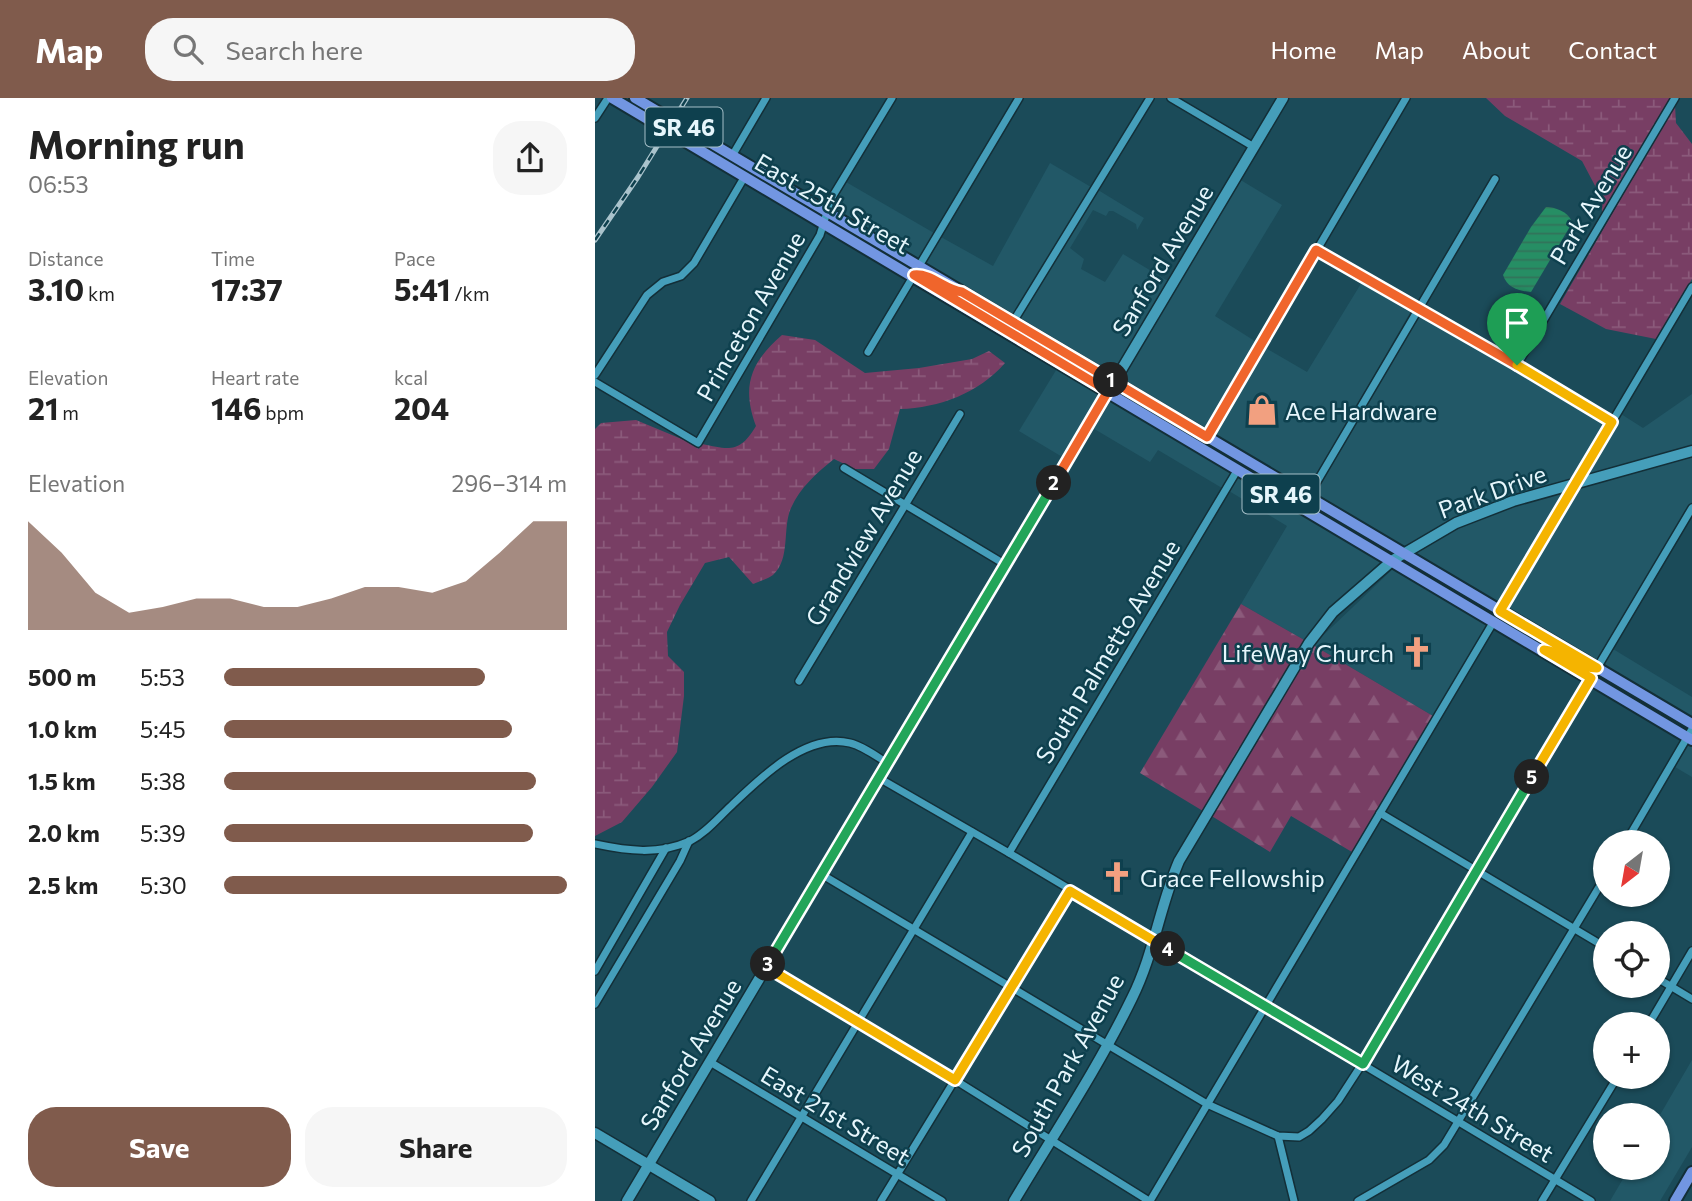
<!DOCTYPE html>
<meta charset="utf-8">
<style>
:root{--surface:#fff;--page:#f6f6f6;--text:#222;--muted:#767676;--accent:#805b4c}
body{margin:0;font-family:Commissioner,sans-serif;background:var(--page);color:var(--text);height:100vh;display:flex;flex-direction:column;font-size:26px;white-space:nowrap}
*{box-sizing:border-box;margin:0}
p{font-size:23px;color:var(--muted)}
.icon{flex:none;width:38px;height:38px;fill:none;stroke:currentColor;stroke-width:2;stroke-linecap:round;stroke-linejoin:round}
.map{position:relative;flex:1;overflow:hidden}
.details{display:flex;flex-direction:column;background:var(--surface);width:595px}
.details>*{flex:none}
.needle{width:46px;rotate:211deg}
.buttons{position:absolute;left:998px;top:732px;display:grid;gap:14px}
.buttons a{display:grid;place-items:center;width:77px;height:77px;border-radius:50%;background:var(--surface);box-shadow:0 2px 5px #0004;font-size:35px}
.pin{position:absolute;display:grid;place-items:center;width:60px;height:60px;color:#fff;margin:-72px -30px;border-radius:50% 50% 50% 0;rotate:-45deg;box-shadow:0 0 7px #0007}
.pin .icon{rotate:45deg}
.km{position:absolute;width:35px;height:35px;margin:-18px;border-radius:50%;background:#222;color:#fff;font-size:19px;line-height:35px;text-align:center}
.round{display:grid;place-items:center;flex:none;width:74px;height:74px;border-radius:28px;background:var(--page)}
.overview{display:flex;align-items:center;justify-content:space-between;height:119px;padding:0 28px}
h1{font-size:38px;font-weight:700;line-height:52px}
.figures{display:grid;grid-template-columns:repeat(3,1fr);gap:10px;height:119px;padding:7px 28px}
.figures div{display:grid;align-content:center}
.figures b{font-size:30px;font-weight:700}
.figures small{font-size:19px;font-weight:400}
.figures p{font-size:19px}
.chart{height:196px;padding:14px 28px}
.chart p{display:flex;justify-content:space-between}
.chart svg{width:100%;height:126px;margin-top:7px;fill:var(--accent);opacity:.7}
.action{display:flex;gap:14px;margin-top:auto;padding:14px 28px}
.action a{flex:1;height:80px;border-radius:28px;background:var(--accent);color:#fff;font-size:28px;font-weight:700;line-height:80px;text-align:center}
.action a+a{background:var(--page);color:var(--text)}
ul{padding:0 28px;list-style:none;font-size:23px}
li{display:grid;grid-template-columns:112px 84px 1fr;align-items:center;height:52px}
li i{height:18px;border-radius:9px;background:var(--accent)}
header{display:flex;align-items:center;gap:42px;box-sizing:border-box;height:98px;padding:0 35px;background:var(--accent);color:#fff}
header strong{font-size:33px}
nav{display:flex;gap:38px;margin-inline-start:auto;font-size:24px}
.search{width:490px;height:63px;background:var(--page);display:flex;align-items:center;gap:18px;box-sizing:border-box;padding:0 24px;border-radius:28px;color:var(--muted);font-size:26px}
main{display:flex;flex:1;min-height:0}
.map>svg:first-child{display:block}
.built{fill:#225867}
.forest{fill:url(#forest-firs)}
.wetland{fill:url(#wetland-marsh)}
.water{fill:url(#water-rules)}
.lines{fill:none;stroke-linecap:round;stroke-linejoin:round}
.street-casing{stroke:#132f38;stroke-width:10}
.secondary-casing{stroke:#132f38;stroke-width:13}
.primary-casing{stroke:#132f38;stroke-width:14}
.street{stroke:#459eba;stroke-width:7}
.secondary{stroke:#459eba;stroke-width:10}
.primary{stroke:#7296e2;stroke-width:10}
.rail-casing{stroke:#aac3cc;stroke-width:5}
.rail{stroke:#0e404e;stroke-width:2.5;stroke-dasharray:8;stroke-linecap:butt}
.split-1-casing{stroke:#fff;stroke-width:14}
.split-2-casing{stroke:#fff;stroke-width:14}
.split-3-casing{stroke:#fff;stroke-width:14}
.split-4-casing{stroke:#fff;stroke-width:14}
.split-5-casing{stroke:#fff;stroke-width:14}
.split-6-casing{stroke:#fff;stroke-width:14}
.split-1{stroke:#f0652b;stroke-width:9}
.split-2{stroke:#f0652b;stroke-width:9}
.split-3{stroke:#22a559;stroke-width:9}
.split-4{stroke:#f5b400;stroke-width:9}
.split-5{stroke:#22a559;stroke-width:9}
.split-6{stroke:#f5b400;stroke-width:9}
.labels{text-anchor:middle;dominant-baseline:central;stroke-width:5;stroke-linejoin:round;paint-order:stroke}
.shield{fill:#0e404e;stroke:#a5bfc8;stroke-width:2}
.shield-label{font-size:23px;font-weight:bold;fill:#e6f6fc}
.street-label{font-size:24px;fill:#e6f6fc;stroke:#0e404e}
.poi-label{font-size:24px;fill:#e6f6fc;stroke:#0e404e;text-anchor:start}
</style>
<header>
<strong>Map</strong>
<div class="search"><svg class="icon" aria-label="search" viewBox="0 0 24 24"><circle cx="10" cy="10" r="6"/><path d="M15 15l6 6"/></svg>Search here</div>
<nav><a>Home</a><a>Map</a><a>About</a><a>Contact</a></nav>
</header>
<main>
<section class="details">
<div class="overview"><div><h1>Morning run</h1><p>06:53</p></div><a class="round"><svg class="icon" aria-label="share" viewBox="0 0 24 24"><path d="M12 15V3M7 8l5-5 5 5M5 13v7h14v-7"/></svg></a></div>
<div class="figures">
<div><p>Distance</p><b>3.10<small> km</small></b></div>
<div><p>Time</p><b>17:37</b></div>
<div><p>Pace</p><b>5:41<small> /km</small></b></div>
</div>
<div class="figures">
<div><p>Elevation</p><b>21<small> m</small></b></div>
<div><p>Heart rate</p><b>146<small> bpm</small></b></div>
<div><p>kcal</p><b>204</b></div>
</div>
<div class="chart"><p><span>Elevation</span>296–314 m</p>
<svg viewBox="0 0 160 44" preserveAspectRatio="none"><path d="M0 44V6L10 17L20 31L30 38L40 36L50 33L60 33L70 36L80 36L90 33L100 29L110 29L120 31L130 27L140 17L150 6L160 6V44z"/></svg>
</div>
<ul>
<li><b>500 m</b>5:53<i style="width:76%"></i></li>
<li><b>1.0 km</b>5:45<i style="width:84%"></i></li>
<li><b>1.5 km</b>5:38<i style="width:91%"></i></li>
<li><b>2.0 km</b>5:39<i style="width:90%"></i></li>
<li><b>2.5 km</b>5:30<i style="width:100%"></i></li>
</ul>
<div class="action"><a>Save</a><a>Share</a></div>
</section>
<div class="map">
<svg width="1097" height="1103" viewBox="0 0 1097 1103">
<defs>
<pattern id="forest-firs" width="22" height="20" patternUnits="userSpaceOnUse" patternTransform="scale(1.75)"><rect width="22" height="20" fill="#783e64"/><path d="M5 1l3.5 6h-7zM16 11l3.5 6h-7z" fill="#8b5a7b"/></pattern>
<pattern id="wetland-marsh" width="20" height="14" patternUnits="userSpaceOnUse" patternTransform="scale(1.75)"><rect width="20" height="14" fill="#783e64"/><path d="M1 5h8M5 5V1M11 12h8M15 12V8" fill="none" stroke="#8b5a7b"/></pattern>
<pattern id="water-rules" width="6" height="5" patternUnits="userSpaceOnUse" patternTransform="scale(1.75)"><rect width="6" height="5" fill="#268e64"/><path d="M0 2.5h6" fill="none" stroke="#32735a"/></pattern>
</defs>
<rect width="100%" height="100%" fill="#1b4b59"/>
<g class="built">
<polygon points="455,65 496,89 418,217 331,165 346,139 398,168"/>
<polygon points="644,81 687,107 620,218 663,245 611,332 526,281"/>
<polygon points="251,84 339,135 324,160 239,111 240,103"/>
<polygon points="503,92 549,120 542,132 541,126 518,113 514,113 511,118 498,112 475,150 489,161 486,171 510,184 528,156 573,183 517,276 425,221"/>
<polygon points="767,184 816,213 713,392 618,336 669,249 712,274"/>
<polygon points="823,217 894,253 1011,326 977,383 890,408 860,421 808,449 720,396"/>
<polygon points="463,269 507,295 469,360 424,333"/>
<polygon points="1097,296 1097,348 987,380 1026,316 1048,330"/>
<polygon points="515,299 638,372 627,390 563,352 555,364 496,329"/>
<polygon points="1097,357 1097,404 1002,564 910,509 981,390"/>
<polygon points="644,377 786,463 711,543 646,506 692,428 634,393"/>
<polygon points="971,393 905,506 818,454 862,428 919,407"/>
<polygon points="799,470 893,525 838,618 718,547"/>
<polygon points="1018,551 1097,599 1097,622 1008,568"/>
<polygon points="1094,646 1097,648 1097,679 1080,669"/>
<polygon points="1097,962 1097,1049 1065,1103 1015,1103 1035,1069 1062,1069 1062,1022"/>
</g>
<g class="forest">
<polygon points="646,506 711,543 608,713 545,675"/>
<polygon points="718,547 838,618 757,754 696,718 675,754 615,717"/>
</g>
<g class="wetland">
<polygon points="891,0 1075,0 1007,116 1007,101 987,63 910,18"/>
<polygon points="1080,7 1081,25 1097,46 1097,181 1061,241 1011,231 965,206"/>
<path d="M187,237l33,5 50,33 54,-5 53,-9 17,-8 16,12c-26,30 -66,45 -105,46l-11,40 -15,20h-19l-21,-10c-17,14 -34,28 -43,49 -9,20 0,51 -18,67 -5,4 -14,6 -20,9l-24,-27 -24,6 -25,42 -13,27 1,24 16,16v24l-7,56 -25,35 -30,35 -27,14v-407l6,-6 35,-3 48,20 15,9 3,-5c28,6 38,9 54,-18 -15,-40 -5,-64 26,-91z"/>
</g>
<path class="water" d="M951,109c10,0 24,6 26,16l-41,69c-12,-1 -24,-4 -28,-17l28,-48z"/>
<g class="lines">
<defs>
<g id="street">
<polyline points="576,0 659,49"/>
<polyline points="0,20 13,0"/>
<polyline points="137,58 171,0"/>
<polyline points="721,152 855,230 898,252 1017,324"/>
<polyline points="324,168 424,0"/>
<polyline points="418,224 555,0"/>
<polyline points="273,254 319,177"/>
<polyline points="922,267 1080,0"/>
<polyline points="0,277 52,197 68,184 86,178 99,165 150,78"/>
<polyline points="0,284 103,345 225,137 236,101 297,0"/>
<polyline points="612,339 811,0"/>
<polyline points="249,370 411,467"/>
<polyline points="713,399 900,81"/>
<polyline points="905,513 1097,189"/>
<polyline points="1002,570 1097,410"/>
<polyline points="204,583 365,316"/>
<polyline points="284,680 414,755 996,1103"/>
<polyline points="785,715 1010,849"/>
<polyline points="1031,744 1097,631"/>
<path d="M0,746c33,7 63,11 95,-3 16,-8 28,-23 41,-35 28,-27 75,-74 119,-63 13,3 26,13 37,20"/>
<polyline points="414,755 643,371"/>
<polyline points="226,776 612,1006 683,1038 704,1039 714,1033 727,1021 743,1003 767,966 996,580"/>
<polyline points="171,869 360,982 554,1103"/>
<polyline points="0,873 71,750"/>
<polyline points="1062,880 1097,901"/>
<polyline points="0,906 85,763 94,743"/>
<polyline points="1054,926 1097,853"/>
<polyline points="115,964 347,1103"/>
<polyline points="683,1038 699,1103"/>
<polyline points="156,1103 377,734"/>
<polyline points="286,1103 475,793"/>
<polyline points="555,1103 899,523"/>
<polyline points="763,1103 834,1062 849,1047 1010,779"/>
<polyline points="947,1103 1023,978"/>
</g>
<g id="secondary">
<polyline points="0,1035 115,1103"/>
<polyline points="32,1103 688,0"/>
<path d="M419,1103c40,-67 84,-133 118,-203 22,-44 28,-93 47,-137l130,-218 24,-31 60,-52 63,-37 57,-22 179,-50"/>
</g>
<g id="primary">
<polyline points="17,0 1097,642"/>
<polyline points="40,0 1097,626"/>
<polyline points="1080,1103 1097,1074"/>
</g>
</defs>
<use href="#street" class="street-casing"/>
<use href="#secondary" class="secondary-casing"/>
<use href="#primary" class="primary-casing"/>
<use href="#street" class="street"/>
<use href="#secondary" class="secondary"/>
<use href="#primary" class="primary"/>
<defs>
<polyline id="rail" points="0,142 43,79 92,0"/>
</defs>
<use href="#rail" class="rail-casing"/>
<use href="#rail" class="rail"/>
</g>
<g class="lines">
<defs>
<polyline id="split-1" points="516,282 612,339 721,152 922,267"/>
<path id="split-2" d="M459,385l54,-92 -194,-116c17,-2 31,15 48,17l149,88"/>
<polyline id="split-3" points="173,866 459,385"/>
<polyline id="split-4" points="173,866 171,869 360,982 475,793 573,851"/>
<polyline id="split-5" points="573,851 768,966 937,679"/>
<path id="split-6" d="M922,267l95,57 -112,189 97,57c-21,-1 -32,-16 -53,-18l47,28 -59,99"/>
</defs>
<use href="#split-1" class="split-1-casing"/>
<use href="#split-2" class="split-2-casing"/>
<use href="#split-3" class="split-3-casing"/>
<use href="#split-4" class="split-4-casing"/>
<use href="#split-5" class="split-5-casing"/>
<use href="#split-6" class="split-6-casing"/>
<use href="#split-1" class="split-1"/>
<use href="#split-2" class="split-2"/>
<use href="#split-3" class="split-3"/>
<use href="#split-4" class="split-4"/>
<use href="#split-5" class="split-5"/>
<use href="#split-6" class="split-6"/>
</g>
<defs>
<symbol id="shop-bare" viewBox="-9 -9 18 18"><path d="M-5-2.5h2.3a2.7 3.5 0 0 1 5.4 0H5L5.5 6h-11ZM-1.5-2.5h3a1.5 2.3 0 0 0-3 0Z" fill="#f2a080" stroke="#0e404e" stroke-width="2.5" paint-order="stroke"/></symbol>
<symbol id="church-bare" viewBox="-9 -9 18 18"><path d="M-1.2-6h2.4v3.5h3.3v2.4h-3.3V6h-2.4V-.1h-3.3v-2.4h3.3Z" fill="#f2a080" stroke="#0e404e" stroke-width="2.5" paint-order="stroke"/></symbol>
</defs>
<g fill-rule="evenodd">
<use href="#shop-bare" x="645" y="290" width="44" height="44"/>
<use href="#church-bare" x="800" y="532" width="44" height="44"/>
<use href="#church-bare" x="500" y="757" width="44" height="44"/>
</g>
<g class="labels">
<g class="shield">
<rect x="50.5" y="9.5" width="77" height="39" rx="5"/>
<rect x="647.5" y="376.5" width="77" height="39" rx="5"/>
</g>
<g class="shield-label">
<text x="89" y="29">SR 46</text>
<text x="686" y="396">SR 46</text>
</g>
<g class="street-label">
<text transform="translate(238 105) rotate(30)">East 25th Street</text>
<text transform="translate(995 106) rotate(-59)">Park Avenue</text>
<text transform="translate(567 162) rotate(-59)">Sanford Avenue</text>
<text transform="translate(155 218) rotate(-60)">Princeton Avenue</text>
<text transform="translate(897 393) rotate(-20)">Park Drive</text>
<text transform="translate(268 439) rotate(-59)">Grandview Avenue</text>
<text transform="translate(512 553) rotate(-59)">South Palmetto Avenue</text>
<text transform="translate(95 956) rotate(-59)">Sanford Avenue</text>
<text transform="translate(472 967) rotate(-61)">South Park Avenue</text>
<text transform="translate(878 1010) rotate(31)">West 24th Street</text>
<text transform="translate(241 1017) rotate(31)">East 21st Street</text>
</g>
<g class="poi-label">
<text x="690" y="312">Ace Hardware</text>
<text x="799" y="554" text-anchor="end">LifeWay Church</text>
<text x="545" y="779">Grace Fellowship</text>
</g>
</g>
</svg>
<div class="buttons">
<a><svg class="needle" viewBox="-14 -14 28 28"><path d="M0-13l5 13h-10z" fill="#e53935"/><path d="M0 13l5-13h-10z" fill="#767676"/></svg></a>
<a><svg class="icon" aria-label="locate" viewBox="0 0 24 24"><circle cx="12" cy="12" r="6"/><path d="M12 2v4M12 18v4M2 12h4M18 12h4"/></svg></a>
<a>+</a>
<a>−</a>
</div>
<div class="pin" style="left:922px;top:267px;background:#1e9e55"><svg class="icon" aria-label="arrive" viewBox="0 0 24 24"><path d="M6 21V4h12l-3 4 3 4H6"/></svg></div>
<b class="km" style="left:516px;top:282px">1</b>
<b class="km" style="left:459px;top:385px">2</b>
<b class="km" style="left:173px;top:866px">3</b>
<b class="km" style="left:573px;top:851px">4</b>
<b class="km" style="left:937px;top:679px">5</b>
</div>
</main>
